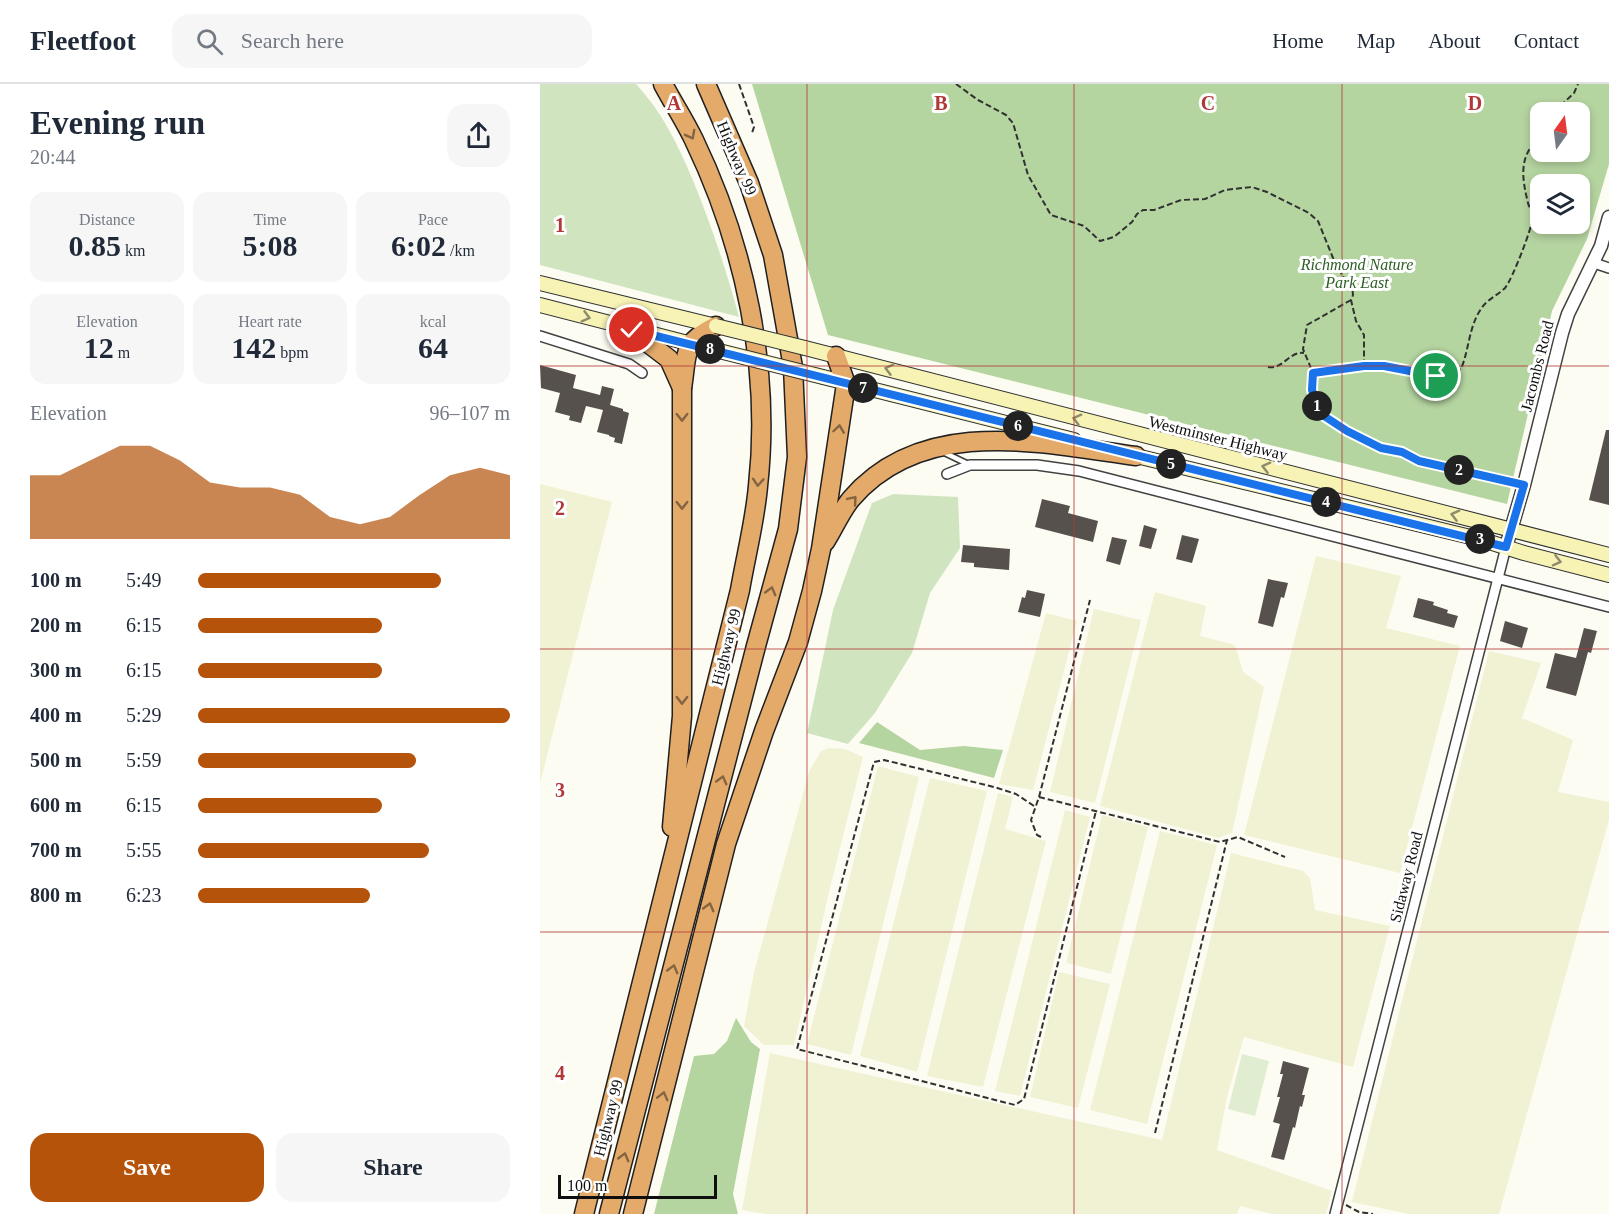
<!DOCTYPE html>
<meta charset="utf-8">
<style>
:root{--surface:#fff;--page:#f6f6f7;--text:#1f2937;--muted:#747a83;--line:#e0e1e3;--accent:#b45309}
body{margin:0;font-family:"Times New Roman",serif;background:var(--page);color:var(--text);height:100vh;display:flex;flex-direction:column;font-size:22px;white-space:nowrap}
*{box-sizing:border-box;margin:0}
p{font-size:20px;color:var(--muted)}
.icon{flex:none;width:33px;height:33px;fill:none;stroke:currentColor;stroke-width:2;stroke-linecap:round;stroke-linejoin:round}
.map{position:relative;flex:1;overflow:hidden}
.details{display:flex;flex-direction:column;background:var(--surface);width:540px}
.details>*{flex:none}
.needle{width:39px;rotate:14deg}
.buttons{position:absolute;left:990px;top:18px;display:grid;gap:12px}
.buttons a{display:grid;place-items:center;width:60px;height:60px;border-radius:12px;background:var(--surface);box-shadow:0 3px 9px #0003;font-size:30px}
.scale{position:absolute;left:18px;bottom:15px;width:159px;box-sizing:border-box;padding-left:6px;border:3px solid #0f0f0f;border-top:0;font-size:16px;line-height:21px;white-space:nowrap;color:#0f0f0f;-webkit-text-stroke:4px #fff;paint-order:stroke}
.pin{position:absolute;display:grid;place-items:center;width:51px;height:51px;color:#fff;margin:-26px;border:3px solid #fff;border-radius:50%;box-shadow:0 2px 6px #0007}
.km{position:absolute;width:30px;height:30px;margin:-15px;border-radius:50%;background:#222;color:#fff;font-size:16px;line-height:30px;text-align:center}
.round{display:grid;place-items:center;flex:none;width:63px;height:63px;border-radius:18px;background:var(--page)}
.summary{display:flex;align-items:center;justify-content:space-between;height:102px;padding:0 30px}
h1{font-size:33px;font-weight:800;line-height:45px}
.stats{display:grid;grid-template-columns:repeat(3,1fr);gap:9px;height:102px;padding:6px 30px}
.stats div{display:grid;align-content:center;border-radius:15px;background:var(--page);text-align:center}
.stats b{font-size:30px;font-weight:800}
.stats small{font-size:16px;font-weight:400}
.stats p{font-size:16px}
.chart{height:168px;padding:12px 30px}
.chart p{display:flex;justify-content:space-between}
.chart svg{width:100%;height:108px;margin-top:6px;fill:var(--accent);opacity:.7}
.primary-button{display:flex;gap:12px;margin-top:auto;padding:12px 30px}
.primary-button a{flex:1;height:69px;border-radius:18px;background:var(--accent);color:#fff;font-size:24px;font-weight:800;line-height:69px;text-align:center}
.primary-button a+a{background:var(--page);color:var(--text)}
ul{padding:0 30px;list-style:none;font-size:20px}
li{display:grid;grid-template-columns:96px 72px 1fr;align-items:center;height:45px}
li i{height:15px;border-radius:8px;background:var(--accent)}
header{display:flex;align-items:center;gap:36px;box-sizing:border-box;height:84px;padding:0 30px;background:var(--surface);border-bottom:2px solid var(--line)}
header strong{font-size:28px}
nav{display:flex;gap:33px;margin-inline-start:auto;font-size:21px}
.search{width:420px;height:54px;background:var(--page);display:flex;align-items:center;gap:15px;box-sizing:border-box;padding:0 21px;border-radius:18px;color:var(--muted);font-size:22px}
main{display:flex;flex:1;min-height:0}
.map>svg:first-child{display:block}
.farmland{fill:#f1f1d4}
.green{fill:#d0e5bf}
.forest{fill:#b4d4a0;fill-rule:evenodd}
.pitch{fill:#e1edd0}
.building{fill:#56514c}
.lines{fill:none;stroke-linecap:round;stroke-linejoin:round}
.service-casing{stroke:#424242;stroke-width:8}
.minor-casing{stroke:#424242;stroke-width:12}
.tertiary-casing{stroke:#424242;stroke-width:15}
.secondary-casing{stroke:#313131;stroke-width:16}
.motorway-casing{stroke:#202020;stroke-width:21}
.path{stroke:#313131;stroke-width:2;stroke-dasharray:6 3;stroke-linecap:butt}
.service{stroke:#fff;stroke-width:4.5}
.minor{stroke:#fff;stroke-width:9}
.tertiary{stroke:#fff;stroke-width:12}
.secondary{stroke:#f6f3b5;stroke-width:14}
.motorway{stroke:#e4aa6a;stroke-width:18}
.secondary-bridge-casing{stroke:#313131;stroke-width:16;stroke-linecap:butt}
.secondary-bridge{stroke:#f6f3b5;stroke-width:14}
.oneway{stroke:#846441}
.oneway2{stroke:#8e8c6a}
.route-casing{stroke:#fff;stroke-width:12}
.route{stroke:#1a73e8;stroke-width:8}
.grid{fill:none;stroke:#b03836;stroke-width:1.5;stroke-opacity:0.55}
.labels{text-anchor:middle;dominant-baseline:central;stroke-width:6;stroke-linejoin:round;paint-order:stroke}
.street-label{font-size:16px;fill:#0f0f0f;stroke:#fff}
.park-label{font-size:16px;font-style:italic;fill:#2e6026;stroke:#fff}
.grid-label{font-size:20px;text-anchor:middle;font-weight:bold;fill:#b03836;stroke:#fff;stroke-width:6;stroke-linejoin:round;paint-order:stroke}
</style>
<header>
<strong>Fleetfoot</strong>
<div class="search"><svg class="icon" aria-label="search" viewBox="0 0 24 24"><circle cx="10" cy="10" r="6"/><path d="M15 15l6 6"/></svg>Search here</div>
<nav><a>Home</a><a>Map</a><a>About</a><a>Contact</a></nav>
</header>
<main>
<section class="details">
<div class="summary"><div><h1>Evening run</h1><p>20:44</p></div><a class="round"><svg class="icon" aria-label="share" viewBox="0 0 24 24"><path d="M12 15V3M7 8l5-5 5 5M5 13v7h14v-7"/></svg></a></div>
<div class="stats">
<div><p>Distance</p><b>0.85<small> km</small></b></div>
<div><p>Time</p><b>5:08</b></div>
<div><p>Pace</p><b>6:02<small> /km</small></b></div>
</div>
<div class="stats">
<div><p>Elevation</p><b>12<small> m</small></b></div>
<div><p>Heart rate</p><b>142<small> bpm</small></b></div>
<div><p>kcal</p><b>64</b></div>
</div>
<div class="chart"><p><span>Elevation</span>96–107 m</p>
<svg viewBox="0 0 160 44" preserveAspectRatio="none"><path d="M0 44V18L10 18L20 12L30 6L40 6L50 12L60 21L70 23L80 23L90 26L100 35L110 38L120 35L130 26L140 18L150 15L160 18V44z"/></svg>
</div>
<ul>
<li><b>100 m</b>5:49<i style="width:78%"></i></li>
<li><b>200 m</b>6:15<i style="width:59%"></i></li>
<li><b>300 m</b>6:15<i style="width:59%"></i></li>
<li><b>400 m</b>5:29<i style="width:100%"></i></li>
<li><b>500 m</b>5:59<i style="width:70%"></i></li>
<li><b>600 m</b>6:15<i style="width:59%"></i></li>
<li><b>700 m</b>5:55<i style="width:74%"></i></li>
<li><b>800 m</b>6:23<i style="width:55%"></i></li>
</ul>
<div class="primary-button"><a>Save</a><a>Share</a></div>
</section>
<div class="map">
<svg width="1069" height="1130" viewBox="0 0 1069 1130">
<rect width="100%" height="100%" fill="#fdfcf2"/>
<g class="farmland">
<polygon points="0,400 72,418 0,699"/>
<polygon points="776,472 861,492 846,544 920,562 860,789 704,751"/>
<polygon points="615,508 666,522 660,552 695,561 703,588 724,603 692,749 678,754 560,722"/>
<polygon points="554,525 601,536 555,719 510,708"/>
<polygon points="506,529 537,537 493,706 459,700"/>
<polygon points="949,567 1001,579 982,634 1033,656 1018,708 1069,718 1069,736 959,1130 869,1130 812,1118"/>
<polygon points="289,664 305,665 323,673 290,804 254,961 224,961 204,942 214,888 269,688 281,667"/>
<polygon points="338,682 379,693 311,971 267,960"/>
<polygon points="390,694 447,707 377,988 320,972"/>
<polygon points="458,709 473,713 465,745 506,757 443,1003 387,992"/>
<polygon points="525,726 550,733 480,1012 455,1007"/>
<polygon points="562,731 608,743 571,890 526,879"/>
<polygon points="620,747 677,761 607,1040 550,1026"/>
<polygon points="691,769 763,787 770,794 775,826 850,842 813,983 704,953 687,1013 677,1066 792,1107 786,1130 732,1130 700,1122 697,1130 225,1130 202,1126 230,969 622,1056"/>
<polygon points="519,888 570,900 538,1024 490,1013"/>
</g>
<g class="green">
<path d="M0,0h96c26,28 41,59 56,94 19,46 34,91 47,139l-199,-52z"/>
<polygon points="353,410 418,413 420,464 390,509 372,569 335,629 308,660 267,649 293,526 332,419"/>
</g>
<g class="forest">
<path d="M212,0h857v80l-22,75 -35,72 -45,193 -679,-169zM1000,28h40v40h-40zM1000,100h40v40h-40z"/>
<polygon points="337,638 380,666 424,662 463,666 454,694 319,659"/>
<polygon points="196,934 211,958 220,965 193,1110 198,1130 114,1130 154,972 174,970 187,957"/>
</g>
<polygon class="pitch" points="702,970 729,977 715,1032 688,1025"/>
<g class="building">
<polygon points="0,281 36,291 33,304 60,311 62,302 74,305 70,321 83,325 83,327 89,329 82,360 74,358 75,354 69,352 69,351 57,348 63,326 46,322 41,339 29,336 30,332 15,328 20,309 1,304"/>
<polygon points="1066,346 1069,346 1069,421 1049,416"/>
<polygon points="502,415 530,422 528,429 558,437 553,458 495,443"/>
<polygon points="604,441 617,445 611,465 599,462"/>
<polygon points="642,451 659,455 652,479 636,475"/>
<polygon points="572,453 587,456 580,481 566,477"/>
<polygon points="423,461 470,465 469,486 434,483 434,479 421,478"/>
<polygon points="728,495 748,499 744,514 741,513 733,543 718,539"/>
<polygon points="487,506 505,510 500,533 478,528 482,513 485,514"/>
<polygon points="878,514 894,518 893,521 908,526 907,529 918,532 914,544 873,533"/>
<polygon points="965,537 988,544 982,564 960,557"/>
<polygon points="1044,544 1057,547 1051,569 1048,568 1036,612 1006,604 1015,569 1036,574"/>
<polygon points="743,977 769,984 762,1011 765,1011 762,1023 760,1022 755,1044 753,1043 744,1076 731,1073 740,1040 733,1038 740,1013 737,1013 743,990 740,990"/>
</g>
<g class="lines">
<defs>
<g id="service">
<polyline points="403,368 430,381"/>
<polyline points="879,377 982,401"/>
</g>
<g id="minor">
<polyline points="1054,179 1069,184"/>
<polyline points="0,252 89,280 102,289"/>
<polyline points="407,390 430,381 497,381 539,387 1069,523"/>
<polyline points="795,1130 966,463"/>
</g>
<polyline id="tertiary" points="966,463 984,401 1022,249 1028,230 1061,162 1069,133"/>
<g id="secondary">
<polyline points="0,199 176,242"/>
<polyline points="0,221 179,267"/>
<polyline points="265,264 1069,471"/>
<polyline points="283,293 534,356"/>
<polyline points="588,370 943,456 984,469 1069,491"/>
</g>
<g id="motorway">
<polyline points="91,246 129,275 142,304"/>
<path d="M285,458c9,-14 16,-31 26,-43 72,-84 190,-56 285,-43"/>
<path d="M132,743l10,-111v-328c6,-36 -1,-45 34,-62"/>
<path d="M44,1130l156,-624c6,-35 15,-69 18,-104 13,-117 -13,-240 -64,-346 -9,-19 -21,-37 -31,-56"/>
<polyline points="69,1130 216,562 248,445 257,373 253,283 233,171 209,99 166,0"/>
<polyline points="93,1130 186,760 224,647 258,558 272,507 281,465 306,300 296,272"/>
</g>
</defs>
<use href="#service" class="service-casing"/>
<use href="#minor" class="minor-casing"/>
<use href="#tertiary" class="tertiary-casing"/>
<use href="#secondary" class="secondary-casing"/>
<use href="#motorway" class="motorway-casing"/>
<g class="path">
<polyline points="199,0 214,43 212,49"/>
<polyline points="416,0 438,16 466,31 473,39 488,91 511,131 544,142 560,157 574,153 592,138 597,130 603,126 614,126 641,116 665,115 685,106 712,103 727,108 769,129 778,137 793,174 798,178 802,192 812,201 813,211 811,216 816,237 824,251 824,282"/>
<polyline points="1014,28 1034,9 1038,0"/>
<polyline points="811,216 767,241 763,265 773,289 773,306 777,322 784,332 807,347 841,364 862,368 873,374"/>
<path d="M728,283c15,3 21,-16 36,-14"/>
<path d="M773,289c8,-1 15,-1 23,-2 16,-1 30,-6 47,-5 26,1 52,18 78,3 8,-19 8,-43 20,-60 6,-10 16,-13 24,-21 7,-8 28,-62 28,-72 0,-5 -4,-8 -5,-13 -6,-25 -10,-47 12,-66"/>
<polyline points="499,713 680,758 698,753 745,773"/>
<polyline points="494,722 476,710 454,703 344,676 334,678 257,965 475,1021 484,1015 556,727"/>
<polyline points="501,753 497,751 491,736 499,713 550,516"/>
<polyline points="615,1049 687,756"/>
<polyline points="806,1121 819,1128 833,1130"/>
</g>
<use href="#service" class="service"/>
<use href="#minor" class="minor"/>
<use href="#tertiary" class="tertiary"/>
<use href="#secondary" class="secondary"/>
<use href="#motorway" class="motorway"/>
<defs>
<g id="secondary-bridge">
<polyline points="176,242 265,264"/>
<polyline points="179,267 283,293"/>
</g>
</defs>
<use href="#secondary-bridge" class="secondary-bridge-casing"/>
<use href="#secondary-bridge" class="secondary-bridge"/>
</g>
<defs><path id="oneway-chevron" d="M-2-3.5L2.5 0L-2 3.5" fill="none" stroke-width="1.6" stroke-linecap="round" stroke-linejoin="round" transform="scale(1.5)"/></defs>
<g class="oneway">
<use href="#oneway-chevron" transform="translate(151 51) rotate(62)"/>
<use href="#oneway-chevron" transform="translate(142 333) rotate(90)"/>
<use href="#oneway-chevron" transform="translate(299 345) rotate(-82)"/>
<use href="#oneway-chevron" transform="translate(218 398) rotate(94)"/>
<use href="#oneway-chevron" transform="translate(313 416) rotate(-50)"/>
<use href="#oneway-chevron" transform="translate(142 421) rotate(90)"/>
<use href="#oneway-chevron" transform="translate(231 507) rotate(-75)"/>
<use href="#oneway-chevron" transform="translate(142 616) rotate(90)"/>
<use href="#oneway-chevron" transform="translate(182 696) rotate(-75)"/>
<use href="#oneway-chevron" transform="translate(169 823) rotate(-75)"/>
<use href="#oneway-chevron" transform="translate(133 885) rotate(-75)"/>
<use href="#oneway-chevron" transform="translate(123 1012) rotate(-76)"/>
<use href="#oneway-chevron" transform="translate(84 1073) rotate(-75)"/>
</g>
<g class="oneway2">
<use href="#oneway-chevron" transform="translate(46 233) rotate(15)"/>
<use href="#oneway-chevron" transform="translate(349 285) rotate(-165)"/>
<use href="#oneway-chevron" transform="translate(537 335) rotate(-165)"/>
<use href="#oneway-chevron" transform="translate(726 383) rotate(-166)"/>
<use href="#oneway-chevron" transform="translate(915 431) rotate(-166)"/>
<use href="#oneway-chevron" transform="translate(1017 477) rotate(14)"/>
</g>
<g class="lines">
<defs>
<polyline id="route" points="92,246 966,463 984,401 879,377 862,368 841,364 807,347 784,332 777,322 772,306 773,289 824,282 844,282 896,292"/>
</defs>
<use href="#route" class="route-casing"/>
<use href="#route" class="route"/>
</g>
<path class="grid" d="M267,0v1130M534,0v1130M802,0v1130M0,282h1069M0,565h1069M0,848h1069"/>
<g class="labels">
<g class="street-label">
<text transform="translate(197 74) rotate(67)">Highway 99</text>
<text transform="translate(997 282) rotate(-76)">Jacombs Road</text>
<text transform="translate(678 354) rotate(14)">Westminster Highway</text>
<text transform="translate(186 563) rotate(-76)">Highway 99</text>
<text transform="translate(866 793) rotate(-76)">Sidaway Road</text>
<text transform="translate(68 1034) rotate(-76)">Highway 99</text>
</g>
<g class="park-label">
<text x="817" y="180">Richmond Nature<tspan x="817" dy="18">Park East</tspan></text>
</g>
</g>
<g class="grid-label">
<text x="134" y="26">A</text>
<text x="401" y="26">B</text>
<text x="668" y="26">C</text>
<text x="935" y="26">D</text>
<text x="20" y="148">1</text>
<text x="20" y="431">2</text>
<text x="20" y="713">3</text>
<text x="20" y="996">4</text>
</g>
</svg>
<div class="buttons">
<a><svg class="needle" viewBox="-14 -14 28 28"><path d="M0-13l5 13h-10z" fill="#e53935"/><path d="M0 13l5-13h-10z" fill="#747a83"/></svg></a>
<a><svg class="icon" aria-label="layers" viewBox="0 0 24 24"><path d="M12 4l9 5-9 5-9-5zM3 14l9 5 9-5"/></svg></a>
</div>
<div class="scale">100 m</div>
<div class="pin" style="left:896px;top:292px;background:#1e9e55"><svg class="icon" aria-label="arrive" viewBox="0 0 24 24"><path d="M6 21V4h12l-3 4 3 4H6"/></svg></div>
<div class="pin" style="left:92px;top:246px;background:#d93025"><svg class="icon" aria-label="check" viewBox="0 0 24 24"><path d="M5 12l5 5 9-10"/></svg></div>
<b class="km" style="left:777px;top:322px">1</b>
<b class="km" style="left:919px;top:386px">2</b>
<b class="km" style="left:940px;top:455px">3</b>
<b class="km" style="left:786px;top:418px">4</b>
<b class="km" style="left:631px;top:380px">5</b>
<b class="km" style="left:478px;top:342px">6</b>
<b class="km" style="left:323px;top:304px">7</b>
<b class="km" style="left:170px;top:265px">8</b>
</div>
</main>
